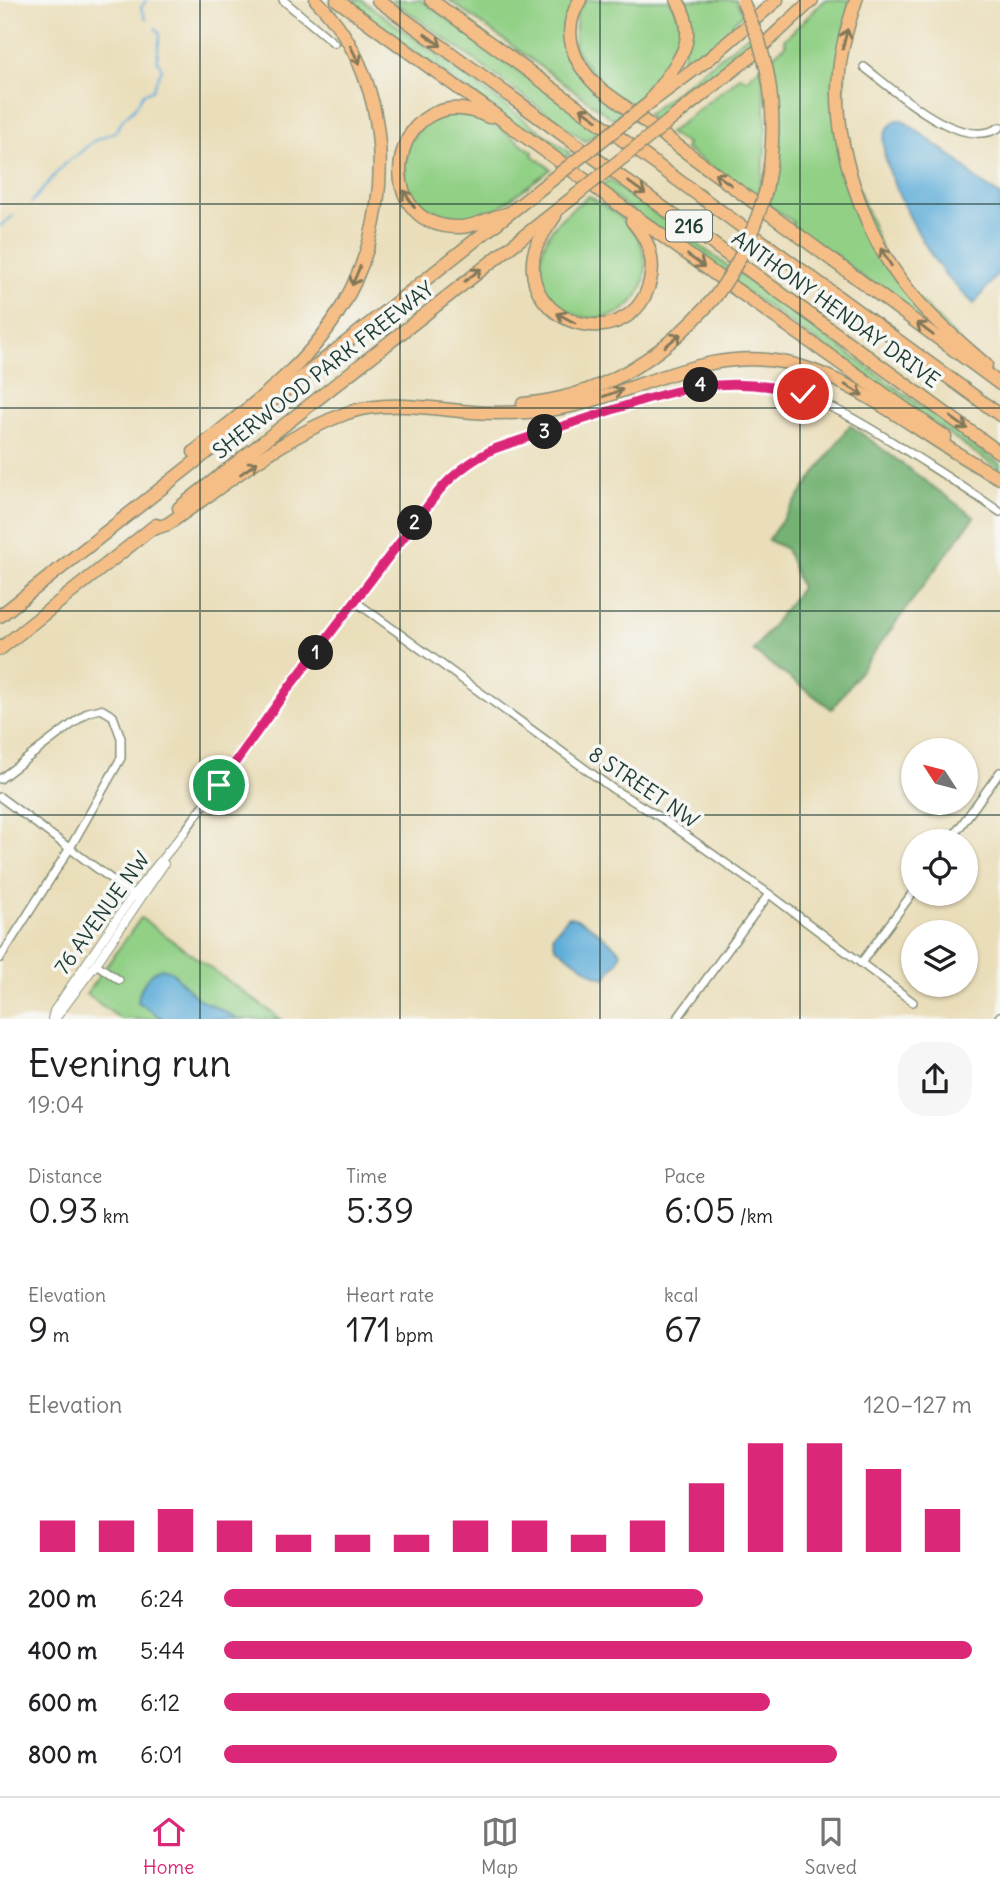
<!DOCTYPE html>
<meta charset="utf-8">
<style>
:root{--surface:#fff;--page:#f6f6f6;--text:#202124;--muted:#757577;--line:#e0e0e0;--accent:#db2777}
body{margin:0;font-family:Delius,sans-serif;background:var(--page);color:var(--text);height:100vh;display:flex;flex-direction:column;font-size:26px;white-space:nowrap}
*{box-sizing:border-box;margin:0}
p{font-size:23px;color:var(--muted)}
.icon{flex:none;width:38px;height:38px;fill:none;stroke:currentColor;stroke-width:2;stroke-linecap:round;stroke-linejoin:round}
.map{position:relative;height:1019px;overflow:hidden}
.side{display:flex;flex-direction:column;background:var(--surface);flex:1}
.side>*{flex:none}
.needle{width:46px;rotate:306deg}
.fabs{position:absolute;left:901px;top:738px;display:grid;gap:14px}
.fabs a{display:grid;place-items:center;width:77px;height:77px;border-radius:50%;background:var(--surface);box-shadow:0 2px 5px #0004;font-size:35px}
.pin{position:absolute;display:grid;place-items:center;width:60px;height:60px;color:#fff;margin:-30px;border:4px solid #fff;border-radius:50%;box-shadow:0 2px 7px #0007}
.km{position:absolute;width:35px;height:35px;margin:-18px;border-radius:50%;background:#222;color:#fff;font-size:19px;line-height:35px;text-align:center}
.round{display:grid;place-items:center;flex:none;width:74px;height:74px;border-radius:28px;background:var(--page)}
.head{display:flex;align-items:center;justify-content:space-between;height:119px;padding:0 28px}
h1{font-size:38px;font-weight:600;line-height:52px}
.metrics{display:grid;grid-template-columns:repeat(3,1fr);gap:10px;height:119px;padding:7px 28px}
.metrics div{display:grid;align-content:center}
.metrics b{font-size:35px;font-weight:600}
.metrics small{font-size:19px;font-weight:400}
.metrics p{font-size:19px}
.chart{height:196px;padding:14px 28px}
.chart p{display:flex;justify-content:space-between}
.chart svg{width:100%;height:126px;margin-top:7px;stroke:var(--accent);stroke-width:6}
ul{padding:0 28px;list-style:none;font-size:23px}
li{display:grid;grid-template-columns:112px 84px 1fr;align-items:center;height:52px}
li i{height:18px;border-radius:9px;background:var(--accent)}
.tabs{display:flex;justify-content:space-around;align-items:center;height:98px;border-top:2px solid var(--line);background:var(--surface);font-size:19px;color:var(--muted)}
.tabs a{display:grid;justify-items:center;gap:4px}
.tabs .active{color:var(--accent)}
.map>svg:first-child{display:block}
.green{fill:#92d086;stroke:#58865d;stroke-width:2}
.forest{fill:#75b273;stroke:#4a7854;stroke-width:2}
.water{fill:#5fadd9;stroke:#3f7586;stroke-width:2}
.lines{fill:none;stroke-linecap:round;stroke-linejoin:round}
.stream{stroke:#5fadd9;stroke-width:2}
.minor-casing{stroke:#848e77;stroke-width:10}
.tertiary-casing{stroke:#848e77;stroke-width:10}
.motorway-casing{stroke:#848e77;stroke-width:15}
.minor{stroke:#fff;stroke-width:7}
.tertiary{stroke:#fff;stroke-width:8}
.motorway{stroke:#f6be87;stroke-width:12}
.motorway-bridge-casing{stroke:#848e77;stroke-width:15;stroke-linecap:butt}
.motorway-bridge{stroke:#f6be87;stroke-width:12}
.oneway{stroke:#807759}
.route-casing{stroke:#fff;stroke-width:14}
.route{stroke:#db2777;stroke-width:9}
.grid{fill:none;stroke:#1f3d34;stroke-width:2;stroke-opacity:0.55}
.labels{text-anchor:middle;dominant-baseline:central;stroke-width:7;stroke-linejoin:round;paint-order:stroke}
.shield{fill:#f6f6f2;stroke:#60746d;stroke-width:2}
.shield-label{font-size:19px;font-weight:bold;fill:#1f3d34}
.street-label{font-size:21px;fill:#1f3d34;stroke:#f6f6f2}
</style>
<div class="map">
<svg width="1000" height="1019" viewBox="0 0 1000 1019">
<rect width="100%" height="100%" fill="#f6f6f2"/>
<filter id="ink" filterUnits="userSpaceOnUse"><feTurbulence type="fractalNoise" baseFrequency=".0143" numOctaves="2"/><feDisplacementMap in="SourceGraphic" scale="14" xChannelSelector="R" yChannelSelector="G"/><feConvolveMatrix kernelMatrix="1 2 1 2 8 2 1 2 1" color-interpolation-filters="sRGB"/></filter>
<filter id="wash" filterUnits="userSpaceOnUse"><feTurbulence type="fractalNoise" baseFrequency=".00686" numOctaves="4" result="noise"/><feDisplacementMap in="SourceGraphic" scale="28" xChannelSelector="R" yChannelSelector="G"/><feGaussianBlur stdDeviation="1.57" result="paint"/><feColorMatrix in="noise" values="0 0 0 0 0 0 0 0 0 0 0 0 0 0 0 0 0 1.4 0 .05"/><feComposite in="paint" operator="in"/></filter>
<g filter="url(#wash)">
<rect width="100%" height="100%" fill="#eadeba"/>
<g class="green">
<polygon points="343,0 362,0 570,153 563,159"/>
<polygon points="392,0 421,0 600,130 585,141"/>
<polygon points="449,0 576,0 566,36 623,112 613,119"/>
<path d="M586,0h83c32,43 -5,78 -37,105l-31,-19 -27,-40 3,-33z"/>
<polygon points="679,0 736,0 743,14 732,24 734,27 677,73 684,60"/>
<path d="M825,0h25l-10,140 48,127 86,90 -182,-131 1,-4 -25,-17c14,-48 17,-99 3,-147l15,-14 -2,-4z"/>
<polygon points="751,33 755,47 658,124 646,115"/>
<path d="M761,66c7,50 7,82 -3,132l-73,-49 2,-5 -18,-11 72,-57 5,4z"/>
<polygon points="456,113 490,121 533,152 532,155 551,169 487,216 467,222 440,220 419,207 404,182 408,142 427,121"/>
<polygon points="609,180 729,267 723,277 600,187"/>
<path d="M589,196c15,11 31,16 44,34 38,55 -16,113 -74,77 -12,-7 -19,-22 -19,-35 -1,-38 20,-55 49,-76z"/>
<polygon points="739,273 1000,464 1000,470 733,283"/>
<polygon points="141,918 281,1019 121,1019 86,994"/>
</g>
<polygon class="forest" points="850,425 974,517 832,709 753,651 801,588 786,549 768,540"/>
<g class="water">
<path d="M897,120h5l55,40 22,22 21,13v76l-26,33c-10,-10 -21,-20 -30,-31 -19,-25 -66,-106 -60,-136 2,-8 6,-12 13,-17z"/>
<path d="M568,917c16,0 37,22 50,32l3,4 -3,8 -13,17 -10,-3 -40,-29 -2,-11z"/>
<path d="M162,968l9,3 26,27 42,21h-76l-25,-17c1,-13 10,-30 24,-34z"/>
</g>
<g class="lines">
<g class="stream">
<polyline points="146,19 141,8 146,0"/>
<polyline points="31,203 65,163 75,157 92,142 116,131 123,119 135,108 143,94 152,90 162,69 157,60 160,33 155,28"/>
<polyline points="0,226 13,216"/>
</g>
</g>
</g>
<g filter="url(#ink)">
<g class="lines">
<defs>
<g id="minor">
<polyline points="283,0 334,43"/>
<path d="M864,67c30,23 97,86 136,60"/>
<polyline points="356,602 613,789 663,819 769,894 913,1002"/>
<polyline points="0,779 88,712 101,709 113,716 121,738 121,758 70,848 0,958"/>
<polyline points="0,797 137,898"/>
<path d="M185,831l105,-145 149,-195c35,-42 85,-52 135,-69 43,-14 86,-32 132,-37 80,-10 136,25 201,66 31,20 63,40 93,61"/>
<polyline points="949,842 1000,772"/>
<polyline points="861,963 914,891"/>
<polyline points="96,964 119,980"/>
<polyline points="677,1019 769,894"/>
<polyline points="998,1019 1000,1016"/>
</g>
<g id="tertiary">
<polyline points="52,1019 54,1011 133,895 185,831"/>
<polyline points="55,1019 96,964 164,864"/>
</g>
<g id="motorway">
<polyline points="337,0 734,288 945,437"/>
<polyline points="378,0 1000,453"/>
<polyline points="431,0 1000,415"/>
<path d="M580,0c-20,32 -7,63 18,87l402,297"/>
<path d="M856,0c-8,24 -15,47 -17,72 -7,71 24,160 67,215 23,30 52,53 80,78"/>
<path d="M652,98c22,-34 51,-55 25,-98"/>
<polyline points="648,104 710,58 777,0"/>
<path d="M489,117c-97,-45 -126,112 -29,110 16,0 30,-10 46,-13"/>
<polyline points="669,121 756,52 812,0"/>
<path d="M766,190c8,-40 9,-79 1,-119"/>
<path d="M555,216c-8,12 -18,24 -21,38 -14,74 98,102 116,27 6,-23 -4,-44 -18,-60"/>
<path d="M523,404c78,-6 142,-49 192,-107"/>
<path d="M194,452c48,-40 104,-78 139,-131 64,-95 66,-238 -17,-321"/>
<polyline points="179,508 575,196"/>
<path d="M150,530l18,-6c57,-39 113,-87 179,-111 40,-14 84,-4 125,-1 23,2 46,1 69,-1 88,-9 158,-69 251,-47 72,18 141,81 208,114"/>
<polyline points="0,616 559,174"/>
<polyline points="0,649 156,525"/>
</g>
</defs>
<use href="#minor" class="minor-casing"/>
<use href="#tertiary" class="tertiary-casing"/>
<use href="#motorway" class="motorway-casing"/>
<use href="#minor" class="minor"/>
<use href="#tertiary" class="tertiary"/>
<use href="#motorway" class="motorway"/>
<defs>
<g id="motorway-bridge">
<polyline points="743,2 759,41 767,71"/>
<polyline points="559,174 648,104"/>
<polyline points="575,196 669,121"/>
<path d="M715,297c25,-33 40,-68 51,-107"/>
</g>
</defs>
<use href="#motorway-bridge" class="motorway-bridge-casing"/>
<use href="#motorway-bridge" class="motorway-bridge"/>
</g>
<defs><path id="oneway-shaft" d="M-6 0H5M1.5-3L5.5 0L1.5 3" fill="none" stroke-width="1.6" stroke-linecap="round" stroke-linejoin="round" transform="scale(1.75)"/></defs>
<g class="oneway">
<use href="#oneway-shaft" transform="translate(845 39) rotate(-76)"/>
<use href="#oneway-shaft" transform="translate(433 40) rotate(36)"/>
<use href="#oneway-shaft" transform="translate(355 55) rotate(63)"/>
<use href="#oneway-shaft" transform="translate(589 114) rotate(-144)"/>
<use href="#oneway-shaft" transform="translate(723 179) rotate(-144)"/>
<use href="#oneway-shaft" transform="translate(637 188) rotate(36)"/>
<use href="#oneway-shaft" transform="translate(409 199) rotate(-123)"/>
<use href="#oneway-shaft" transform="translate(886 257) rotate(-121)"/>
<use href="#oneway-shaft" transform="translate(696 261) rotate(36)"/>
<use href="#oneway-shaft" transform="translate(473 275) rotate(-38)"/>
<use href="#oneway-shaft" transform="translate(356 276) rotate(113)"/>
<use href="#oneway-shaft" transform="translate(566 318) rotate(-152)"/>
<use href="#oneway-shaft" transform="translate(925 329) rotate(-143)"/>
<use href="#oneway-shaft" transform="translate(673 340) rotate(-40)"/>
<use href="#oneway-shaft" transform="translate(854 390) rotate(30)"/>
<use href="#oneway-shaft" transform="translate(613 393) rotate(-20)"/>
<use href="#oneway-shaft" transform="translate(959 423) rotate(36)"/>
<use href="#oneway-shaft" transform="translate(249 468) rotate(-35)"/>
</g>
</g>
<g class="lines" filter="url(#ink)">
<defs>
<path id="route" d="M219,785l71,-99 149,-195c16,-19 33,-31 55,-42 34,-12 69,-23 103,-34 75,-25 127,-43 206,-21"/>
</defs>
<use href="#route" class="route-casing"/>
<use href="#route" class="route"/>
</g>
<path class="grid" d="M200,0v1019M400,0v1019M600,0v1019M800,0v1019M0,204h1000M0,408h1000M0,611h1000M0,815h1000"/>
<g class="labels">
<rect class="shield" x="666" y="210.5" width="46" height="31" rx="5"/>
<g class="shield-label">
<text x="689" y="226">216</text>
</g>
<g class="street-label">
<text transform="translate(836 309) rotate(36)">ANTHONY HENDAY DRIVE</text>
<text transform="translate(323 370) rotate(-38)">SHERWOOD PARK FREEWAY</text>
<text transform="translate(644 787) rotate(34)">8 STREET NW</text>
<text transform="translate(102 913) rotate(-54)">76 AVENUE NW</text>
</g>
</g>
</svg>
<div class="fabs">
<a><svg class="needle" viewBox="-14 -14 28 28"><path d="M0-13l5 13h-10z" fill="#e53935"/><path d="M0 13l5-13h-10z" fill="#757577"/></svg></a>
<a><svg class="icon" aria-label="locate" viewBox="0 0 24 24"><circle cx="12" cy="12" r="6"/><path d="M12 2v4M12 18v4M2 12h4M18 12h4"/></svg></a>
<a><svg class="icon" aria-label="layers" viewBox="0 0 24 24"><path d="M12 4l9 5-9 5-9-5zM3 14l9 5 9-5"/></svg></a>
</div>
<div class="pin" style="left:219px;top:785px;background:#1e9e55"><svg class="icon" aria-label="arrive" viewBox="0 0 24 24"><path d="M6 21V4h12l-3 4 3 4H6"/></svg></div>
<div class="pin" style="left:803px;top:394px;background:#d93025"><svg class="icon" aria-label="check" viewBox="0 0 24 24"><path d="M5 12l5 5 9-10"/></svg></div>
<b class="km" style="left:316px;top:653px">1</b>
<b class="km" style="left:415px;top:523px">2</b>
<b class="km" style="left:545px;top:432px">3</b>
<b class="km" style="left:701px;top:385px">4</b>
</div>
<section class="side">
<div class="head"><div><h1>Evening run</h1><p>19:04</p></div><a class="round"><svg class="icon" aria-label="share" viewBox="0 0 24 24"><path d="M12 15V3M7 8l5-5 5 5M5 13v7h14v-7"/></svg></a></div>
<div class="metrics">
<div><p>Distance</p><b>0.93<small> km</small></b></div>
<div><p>Time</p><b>5:39</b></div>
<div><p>Pace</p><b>6:05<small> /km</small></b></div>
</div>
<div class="metrics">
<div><p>Elevation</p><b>9<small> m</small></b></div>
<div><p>Heart rate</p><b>171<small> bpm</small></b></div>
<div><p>kcal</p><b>67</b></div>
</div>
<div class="chart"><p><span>Elevation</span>120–127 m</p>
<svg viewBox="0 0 160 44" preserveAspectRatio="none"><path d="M5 44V33M15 44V33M25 44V29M35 44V33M45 44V38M55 44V38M65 44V38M75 44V33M85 44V33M95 44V38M105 44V33M115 44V20M125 44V6M135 44V6M145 44V15M155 44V29"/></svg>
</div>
<ul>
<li><b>200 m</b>6:24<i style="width:64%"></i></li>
<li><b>400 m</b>5:44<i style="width:100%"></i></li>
<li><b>600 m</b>6:12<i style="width:73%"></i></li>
<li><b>800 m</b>6:01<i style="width:82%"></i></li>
</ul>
</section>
<nav class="tabs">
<a class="active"><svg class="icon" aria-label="home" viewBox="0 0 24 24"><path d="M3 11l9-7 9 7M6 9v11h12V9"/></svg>Home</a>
<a><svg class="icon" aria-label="map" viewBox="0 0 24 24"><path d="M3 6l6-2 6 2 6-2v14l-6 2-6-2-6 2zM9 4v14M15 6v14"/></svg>Map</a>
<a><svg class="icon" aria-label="saved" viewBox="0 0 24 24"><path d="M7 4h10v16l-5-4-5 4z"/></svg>Saved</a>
</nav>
